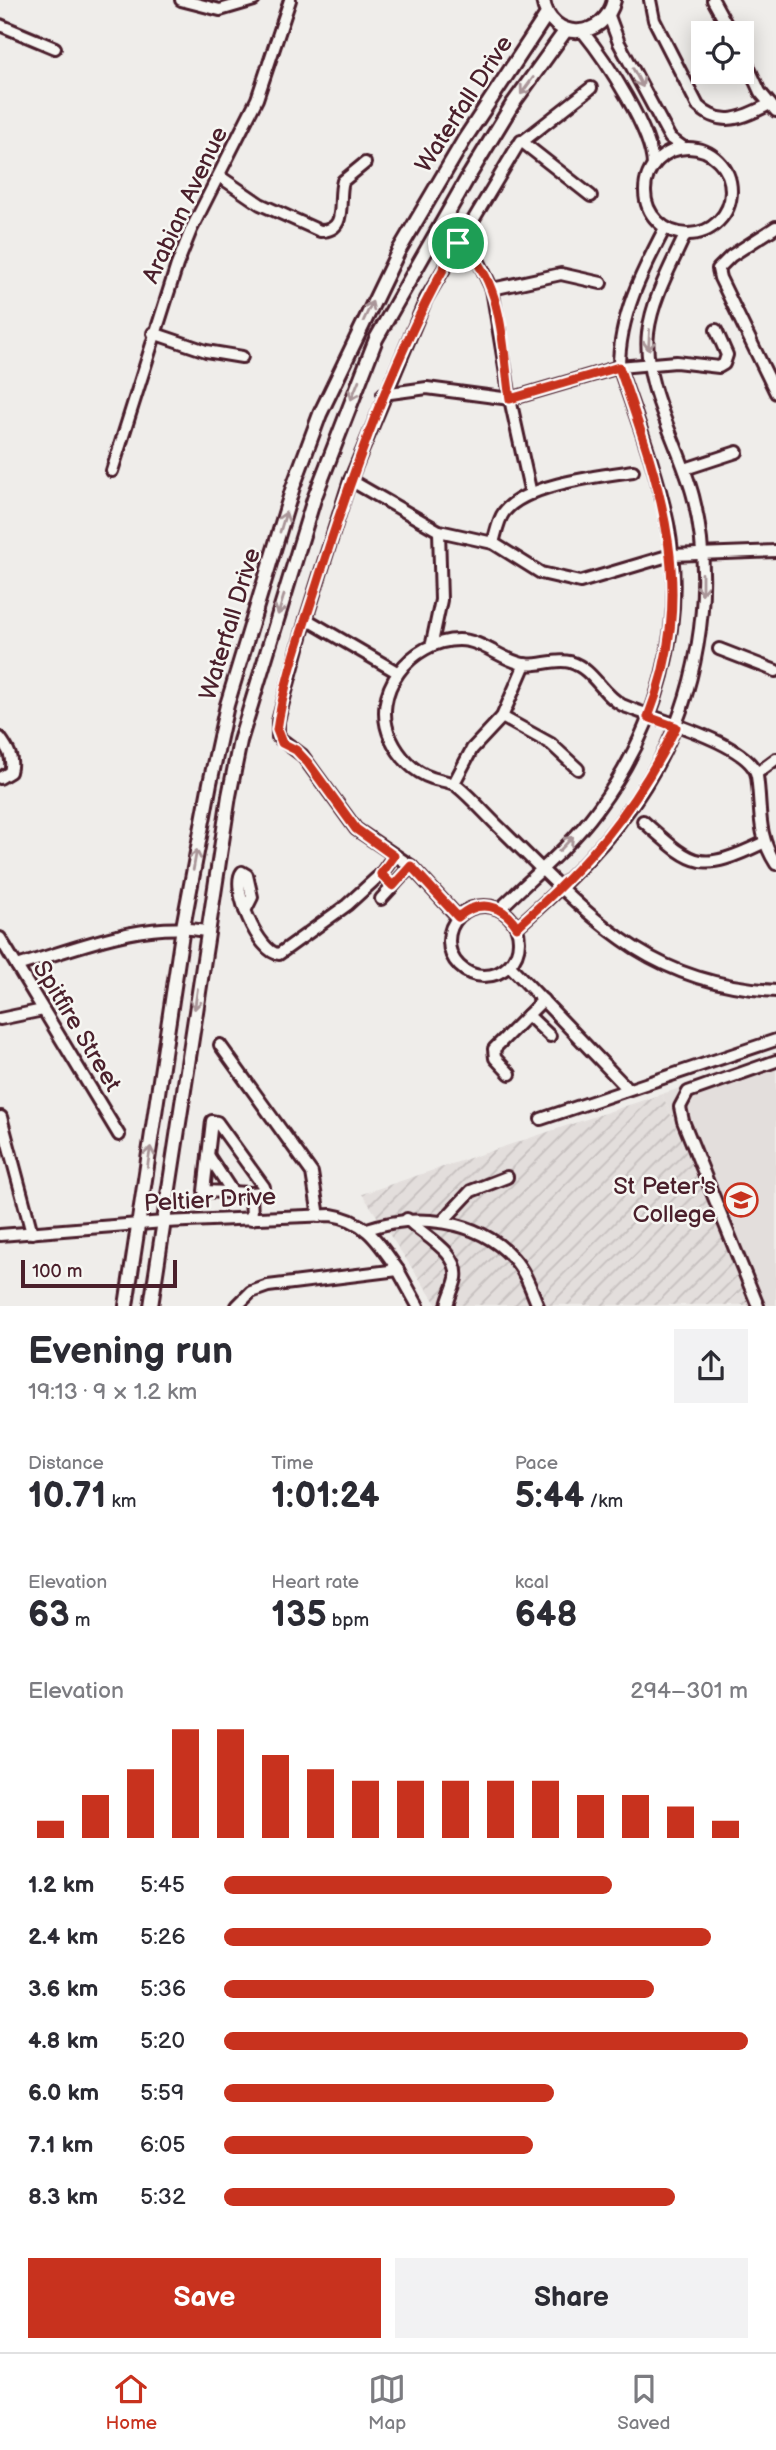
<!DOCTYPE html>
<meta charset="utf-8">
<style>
:root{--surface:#fff;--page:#f2f2f3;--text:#2b2b33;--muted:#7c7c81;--line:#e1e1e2;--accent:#c8321e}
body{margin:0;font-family:"Balsamiq Sans",sans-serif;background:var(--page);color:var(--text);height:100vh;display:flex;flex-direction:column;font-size:26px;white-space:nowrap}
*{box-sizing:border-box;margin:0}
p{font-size:23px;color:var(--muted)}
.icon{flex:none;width:38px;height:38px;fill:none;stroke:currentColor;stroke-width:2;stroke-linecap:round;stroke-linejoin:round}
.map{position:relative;height:1306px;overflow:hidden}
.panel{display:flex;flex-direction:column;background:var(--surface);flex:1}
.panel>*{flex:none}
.buttons{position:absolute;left:691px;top:21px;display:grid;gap:14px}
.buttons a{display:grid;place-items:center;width:63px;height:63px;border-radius:0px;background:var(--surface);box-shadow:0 4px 18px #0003;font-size:35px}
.scale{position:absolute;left:21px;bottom:18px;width:156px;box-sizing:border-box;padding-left:7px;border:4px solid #4a1f2b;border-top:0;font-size:19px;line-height:24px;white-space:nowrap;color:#4a1f2b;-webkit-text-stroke:5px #f6f6f2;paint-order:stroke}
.pin{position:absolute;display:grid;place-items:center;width:60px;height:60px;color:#fff;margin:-30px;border:4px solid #fff;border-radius:50%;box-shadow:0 2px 7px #0007}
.round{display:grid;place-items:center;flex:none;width:74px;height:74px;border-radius:0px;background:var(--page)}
.head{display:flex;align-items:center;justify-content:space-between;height:119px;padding:0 28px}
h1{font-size:38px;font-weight:600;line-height:52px}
.metrics{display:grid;grid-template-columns:repeat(3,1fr);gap:10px;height:119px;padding:7px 28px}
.metrics div{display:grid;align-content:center}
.metrics b{font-size:35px;font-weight:600}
.metrics small{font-size:19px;font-weight:400}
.metrics p{font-size:19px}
.chart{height:196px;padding:14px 28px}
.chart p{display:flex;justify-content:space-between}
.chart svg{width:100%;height:126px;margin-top:7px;stroke:var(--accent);stroke-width:6}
.action{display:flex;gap:14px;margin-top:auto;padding:14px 28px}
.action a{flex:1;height:80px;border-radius:0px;background:var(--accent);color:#fff;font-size:28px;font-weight:600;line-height:80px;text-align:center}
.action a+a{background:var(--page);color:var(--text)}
ul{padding:0 28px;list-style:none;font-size:23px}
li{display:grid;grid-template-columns:112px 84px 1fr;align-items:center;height:52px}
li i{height:18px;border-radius:9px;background:var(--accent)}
.menu{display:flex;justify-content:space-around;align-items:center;height:98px;border-top:2px solid var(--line);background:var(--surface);font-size:19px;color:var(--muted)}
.menu a{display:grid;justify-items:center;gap:4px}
.menu .on{color:var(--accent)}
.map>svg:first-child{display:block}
.built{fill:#e3dedc}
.industrial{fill:url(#industrial-furrows)}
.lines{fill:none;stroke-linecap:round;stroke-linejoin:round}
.minor-casing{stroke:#4a1f2b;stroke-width:16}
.major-casing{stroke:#4a1f2b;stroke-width:18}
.minor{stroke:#f6f6f2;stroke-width:10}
.major{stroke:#f6f6f2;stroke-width:12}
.oneway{stroke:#a99598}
.route-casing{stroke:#fff;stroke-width:14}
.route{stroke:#c8321e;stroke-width:9}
.labels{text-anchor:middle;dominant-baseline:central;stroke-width:5;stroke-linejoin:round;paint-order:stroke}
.street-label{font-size:24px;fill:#4a1f2b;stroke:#f6f6f2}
.poi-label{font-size:24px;fill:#4a1f2b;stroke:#f6f6f2;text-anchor:end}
</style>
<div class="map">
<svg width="776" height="1306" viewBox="0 0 776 1306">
<defs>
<pattern id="industrial-furrows" width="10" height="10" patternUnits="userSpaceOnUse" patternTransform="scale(1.75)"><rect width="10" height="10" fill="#e3dedc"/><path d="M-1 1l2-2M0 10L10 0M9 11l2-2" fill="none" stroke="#c4bebd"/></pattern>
</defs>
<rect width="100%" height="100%" fill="#efedea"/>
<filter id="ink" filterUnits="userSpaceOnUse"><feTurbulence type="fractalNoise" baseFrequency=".0143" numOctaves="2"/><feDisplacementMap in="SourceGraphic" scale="14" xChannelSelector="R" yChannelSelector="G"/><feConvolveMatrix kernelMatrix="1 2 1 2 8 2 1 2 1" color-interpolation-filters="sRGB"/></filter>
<g filter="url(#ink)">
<polygon class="built" points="776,1056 776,1305 751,1305 662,1094"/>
<polygon class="industrial" points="662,1094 751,1305 437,1305 362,1194"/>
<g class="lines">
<defs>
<g id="minor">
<polyline points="181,0 220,10 254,0"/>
<path d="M650,0l4,20 44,86c24,23 46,11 72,-2"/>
<polyline points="713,0 731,33"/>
<polyline points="609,16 619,43 670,138 684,148"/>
<polyline points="0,25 55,48"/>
<path d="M583,32c23,28 70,100 70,134"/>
<polyline points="742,53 760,92 776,111"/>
<polyline points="521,141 591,196"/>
<circle cx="688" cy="191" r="43"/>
<path d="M219,176l41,28 60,27c29,0 17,-31 23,-50l22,-18"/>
<polyline points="776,227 731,256 718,269 720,278 776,393"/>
<polyline points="458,242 479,262 492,289 510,399 531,494"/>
<polyline points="492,289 561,274 601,283"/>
<polyline points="153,333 206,351 242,357"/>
<polyline points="383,394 427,388 510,399 619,367 676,362 719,367 724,364 727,355 716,330"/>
<polyline points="685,469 737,452"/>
<polyline points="112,471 177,265 191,230 257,99 290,0"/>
<path d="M350,480l89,51 54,12c3,-10 5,-23 11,-31 22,-28 95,-36 129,-41"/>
<polyline points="493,543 541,573 580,582 671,555 776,551"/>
<polyline points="306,619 278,721 278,737 302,755 356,829 411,866 458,917"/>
<polyline points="432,643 441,600 439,531"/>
<polyline points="719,649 776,671"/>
<polyline points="397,672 306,619 350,480 426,299 518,145 591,88"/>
<polyline points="502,717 551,744 578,769"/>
<path d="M0,738c8,11 14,20 10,34l-10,6"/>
<polyline points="757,773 776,759"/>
<polyline points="454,783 472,749 502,717 525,664"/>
<path d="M643,821c51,45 55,53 120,22"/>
<path d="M776,864c-20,-31 -14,-54 -19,-88 -6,-33 -106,-58 -135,-71 -21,-11 -28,-36 -52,-43 -16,-4 -32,5 -47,2 -23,-5 -41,-24 -64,-24 -48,0 -90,53 -68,99 8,17 22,33 41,39 8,3 18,3 25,8 16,13 30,30 45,44 87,85 143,154 274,161"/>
<polyline points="393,886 411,866"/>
<polyline points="381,899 393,886 381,874 394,856"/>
<circle cx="484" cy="941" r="35"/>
<path d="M500,909c32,-32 70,-62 97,-99 60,-80 90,-185 71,-286 -11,-53 -31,-105 -49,-157 0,-51 23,-95 46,-139"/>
<path d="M245,911l7,-14 -5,-22 -5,-3c-12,15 17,82 37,82l68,-49 34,-31"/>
<path d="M517,927c48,-42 94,-86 128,-141 52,-83 72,-195 48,-290 -13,-50 -51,-111 -45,-163 4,-34 23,-67 37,-98"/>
<polyline points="0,938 119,1135"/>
<path d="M17,966c61,-18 125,-46 189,-35"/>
<polyline points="510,966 627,1088"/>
<polyline points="528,1015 550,1036"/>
<polyline points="0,1019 43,1010"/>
<polyline points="220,1045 312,1173 319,1216"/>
<polyline points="510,1074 495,1058 494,1049 543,1000"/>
<polyline points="1,1117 32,1233"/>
<polyline points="541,1119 776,1040"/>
<polyline points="208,1155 233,1193"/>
<polyline points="251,1193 204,1191 212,1121 217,1122 264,1187 262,1192 251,1193 252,1219"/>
<path d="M407,1219c15,16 53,33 49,59 -2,10 -7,18 -9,28"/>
<polyline points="442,1222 471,1191 507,1177"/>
<path d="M367,1229c47,-16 110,-11 146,29 12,13 18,31 25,48"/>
<path d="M0,1235l164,-13 167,-7c35,5 48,28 67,55"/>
<polyline points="237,1306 251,1292 268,1286 398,1270 418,1306"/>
<polyline points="758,1306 683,1121 680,1107 688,1092 776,1061"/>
</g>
<g id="major">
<path d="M543,0c7,43 62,40 71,0"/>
<polyline points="126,1306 183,927 210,783 227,705 293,487 320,414 398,252 464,140 547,14"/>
<polyline points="151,1306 229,796 240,741 314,499 376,339 467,179 512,105 566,30"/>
</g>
</defs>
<use href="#minor" class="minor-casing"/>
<use href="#major" class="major-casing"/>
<use href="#minor" class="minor"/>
<use href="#major" class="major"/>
</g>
<defs><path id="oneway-shaft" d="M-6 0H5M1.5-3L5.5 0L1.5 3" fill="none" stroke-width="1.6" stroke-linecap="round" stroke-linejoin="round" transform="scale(1.75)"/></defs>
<g class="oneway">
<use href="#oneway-shaft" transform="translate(638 78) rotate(62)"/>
<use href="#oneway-shaft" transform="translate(527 86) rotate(126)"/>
<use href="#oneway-shaft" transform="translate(368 311) rotate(-65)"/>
<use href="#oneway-shaft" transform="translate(649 340) rotate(93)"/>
<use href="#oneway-shaft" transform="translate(355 390) rotate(112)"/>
<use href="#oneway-shaft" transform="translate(283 522) rotate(-73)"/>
<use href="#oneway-shaft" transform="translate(702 584) rotate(90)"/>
<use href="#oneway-shaft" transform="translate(281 605) rotate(107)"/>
<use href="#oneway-shaft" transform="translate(566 844) rotate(-46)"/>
<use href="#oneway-shaft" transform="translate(195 860) rotate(-80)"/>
<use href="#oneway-shaft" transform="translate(196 999) rotate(98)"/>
<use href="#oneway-shaft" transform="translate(149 1157) rotate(-81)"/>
</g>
</g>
<g class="lines" filter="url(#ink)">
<defs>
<path id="route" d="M458,243c46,33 44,104 52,156l109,-32c42,121 79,223 29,350l28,10c-44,87 -86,135 -159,200 -14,-23 -38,-28 -59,-10l-47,-51 -18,20 -12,-12 13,-18 -38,-27 -48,-66 -12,-13 -14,-7 -5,-13c7,-50 26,-101 41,-149 37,-117 78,-232 140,-338z"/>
</defs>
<use href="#route" class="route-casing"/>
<use href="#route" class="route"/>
</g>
<defs>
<symbol id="school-ring" viewBox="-11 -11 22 22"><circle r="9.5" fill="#f6f6f2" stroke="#c8321e" stroke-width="1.5"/><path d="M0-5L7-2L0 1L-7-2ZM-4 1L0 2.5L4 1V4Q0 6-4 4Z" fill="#c8321e"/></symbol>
</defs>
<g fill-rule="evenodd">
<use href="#school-ring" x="722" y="1181" width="38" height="38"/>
</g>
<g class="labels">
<g class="street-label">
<text transform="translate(464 104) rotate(-57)">Waterfall Drive</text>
<text transform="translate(185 205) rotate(-65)">Arabian Avenue</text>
<text transform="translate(230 624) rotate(-73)">Waterfall Drive</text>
<text transform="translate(77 1026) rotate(59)">Spitfire Street</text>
<text transform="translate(210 1200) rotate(-3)">Peltier Drive</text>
</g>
<g class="poi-label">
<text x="716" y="1186">St Peter's<tspan x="716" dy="28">College</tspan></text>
</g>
</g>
</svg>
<div class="buttons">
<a><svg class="icon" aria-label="locate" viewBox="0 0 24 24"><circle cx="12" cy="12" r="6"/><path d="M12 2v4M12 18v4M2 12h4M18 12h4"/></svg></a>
</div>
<div class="scale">100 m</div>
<div class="pin" style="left:458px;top:243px;background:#1e9e55"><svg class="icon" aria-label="arrive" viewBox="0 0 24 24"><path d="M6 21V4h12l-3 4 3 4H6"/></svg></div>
</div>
<section class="panel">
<div class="head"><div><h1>Evening run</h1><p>19:13 · 9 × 1.2 km</p></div><a class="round"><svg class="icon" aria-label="share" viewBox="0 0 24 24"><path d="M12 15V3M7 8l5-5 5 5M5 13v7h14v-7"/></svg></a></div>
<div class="metrics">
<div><p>Distance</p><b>10.71<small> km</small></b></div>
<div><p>Time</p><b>1:01:24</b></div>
<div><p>Pace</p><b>5:44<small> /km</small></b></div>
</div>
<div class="metrics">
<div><p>Elevation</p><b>63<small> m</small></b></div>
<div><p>Heart rate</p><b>135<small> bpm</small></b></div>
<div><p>kcal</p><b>648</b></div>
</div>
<div class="chart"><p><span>Elevation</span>294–301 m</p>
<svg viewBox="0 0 160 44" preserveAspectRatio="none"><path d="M5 44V38M15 44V29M25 44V20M35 44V6M45 44V6M55 44V15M65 44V20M75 44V24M85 44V24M95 44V24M105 44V24M115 44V24M125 44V29M135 44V29M145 44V33M155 44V38"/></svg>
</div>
<ul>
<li><b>1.2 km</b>5:45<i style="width:74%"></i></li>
<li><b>2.4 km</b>5:26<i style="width:93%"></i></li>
<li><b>3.6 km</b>5:36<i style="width:82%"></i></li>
<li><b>4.8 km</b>5:20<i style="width:100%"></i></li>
<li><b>6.0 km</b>5:59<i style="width:63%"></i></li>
<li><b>7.1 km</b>6:05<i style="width:59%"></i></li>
<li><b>8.3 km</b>5:32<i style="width:86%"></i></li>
</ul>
<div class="action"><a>Save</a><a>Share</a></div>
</section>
<nav class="menu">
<a class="on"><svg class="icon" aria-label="home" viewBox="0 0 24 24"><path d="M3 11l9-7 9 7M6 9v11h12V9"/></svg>Home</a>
<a><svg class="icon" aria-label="map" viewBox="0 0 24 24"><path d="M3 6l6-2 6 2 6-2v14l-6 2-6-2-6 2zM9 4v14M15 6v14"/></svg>Map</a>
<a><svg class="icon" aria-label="saved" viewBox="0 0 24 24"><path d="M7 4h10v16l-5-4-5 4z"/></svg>Saved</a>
</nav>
